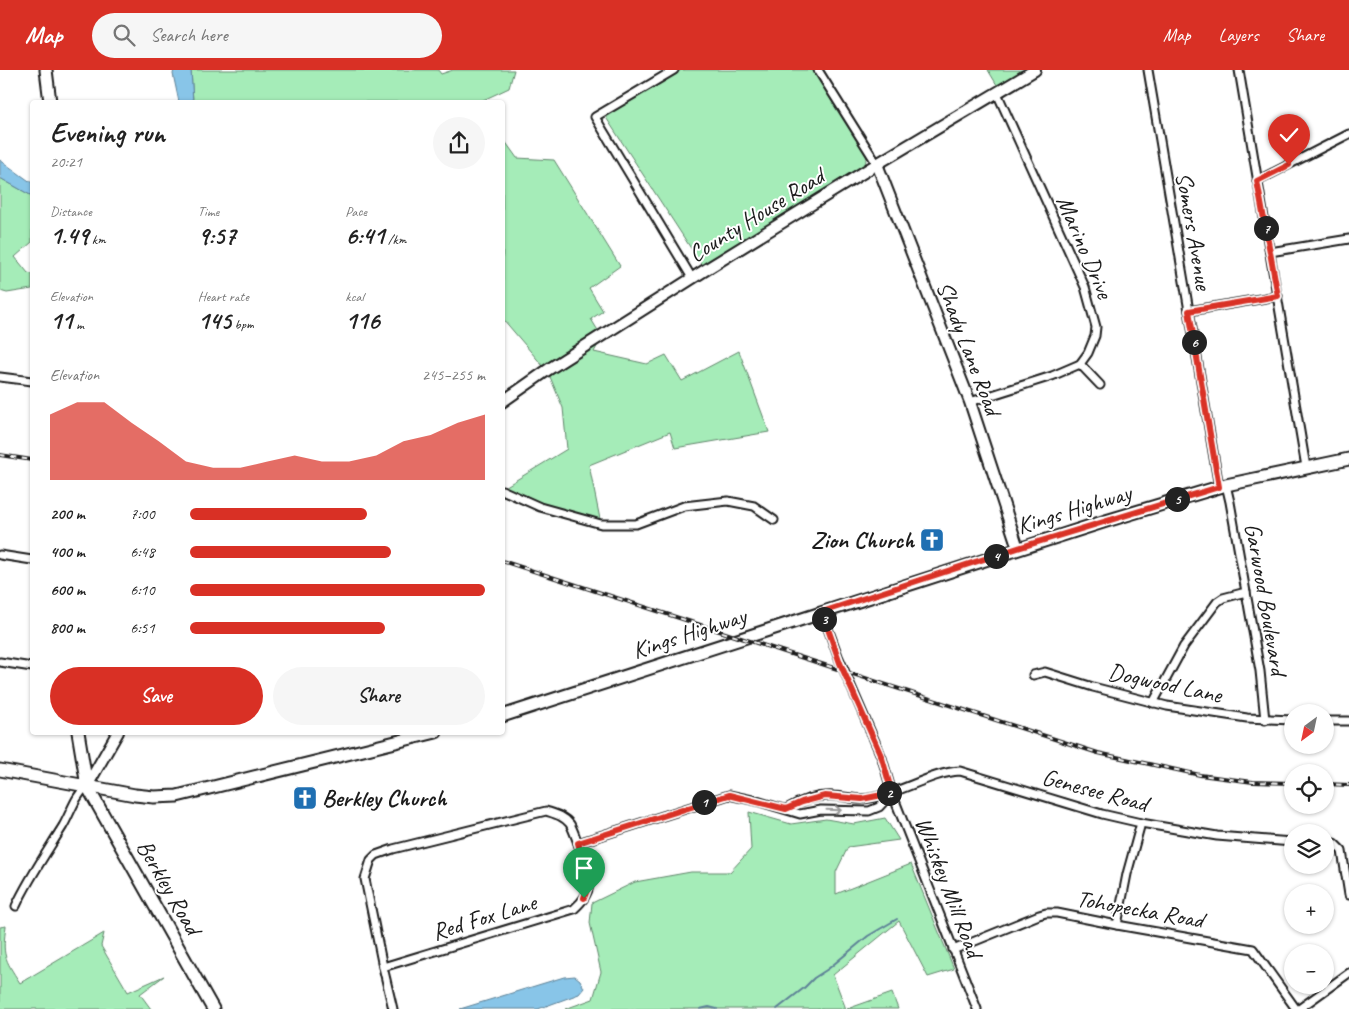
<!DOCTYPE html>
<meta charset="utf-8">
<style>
:root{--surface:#fff;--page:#f6f6f6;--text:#222;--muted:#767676;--accent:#d93025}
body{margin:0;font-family:Caveat,sans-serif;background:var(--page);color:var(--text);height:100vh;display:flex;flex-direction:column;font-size:19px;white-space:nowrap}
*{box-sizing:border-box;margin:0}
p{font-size:16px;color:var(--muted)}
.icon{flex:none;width:28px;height:28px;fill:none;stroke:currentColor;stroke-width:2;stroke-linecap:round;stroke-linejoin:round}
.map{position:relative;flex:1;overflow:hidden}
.details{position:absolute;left:30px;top:30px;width:475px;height:635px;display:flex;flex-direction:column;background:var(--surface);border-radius:5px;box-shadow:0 1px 4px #0004}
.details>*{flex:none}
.needle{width:32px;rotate:213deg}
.tools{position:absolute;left:1284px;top:634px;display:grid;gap:10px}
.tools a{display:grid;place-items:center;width:50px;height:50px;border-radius:50%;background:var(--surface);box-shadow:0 1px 4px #0004;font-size:25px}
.pin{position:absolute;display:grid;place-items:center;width:42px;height:42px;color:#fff;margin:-51px -21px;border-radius:50% 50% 50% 0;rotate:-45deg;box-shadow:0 0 5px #0007}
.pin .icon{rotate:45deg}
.km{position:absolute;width:25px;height:25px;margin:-12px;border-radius:50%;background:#222;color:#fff;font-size:14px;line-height:25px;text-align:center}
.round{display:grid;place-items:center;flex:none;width:52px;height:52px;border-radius:26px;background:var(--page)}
.summary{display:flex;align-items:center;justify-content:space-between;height:85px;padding:0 20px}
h1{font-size:28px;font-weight:700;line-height:38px}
.metrics{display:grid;grid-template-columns:repeat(3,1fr);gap:8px;height:85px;padding:5px 20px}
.metrics div{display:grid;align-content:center}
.metrics b{font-size:25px;font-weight:700}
.metrics small{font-size:14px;font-weight:400}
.metrics p{font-size:14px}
.chart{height:140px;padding:10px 20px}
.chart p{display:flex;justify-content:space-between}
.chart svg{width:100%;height:90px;margin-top:5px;fill:var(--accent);opacity:.7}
.button{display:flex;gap:10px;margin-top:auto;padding:10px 20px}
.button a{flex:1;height:58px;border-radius:30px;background:var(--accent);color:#fff;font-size:20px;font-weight:700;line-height:58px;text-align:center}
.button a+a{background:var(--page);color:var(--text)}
ul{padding:0 20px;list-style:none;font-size:16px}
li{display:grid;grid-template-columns:80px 60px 1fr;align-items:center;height:38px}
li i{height:12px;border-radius:6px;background:var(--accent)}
header{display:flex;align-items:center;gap:30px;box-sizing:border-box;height:70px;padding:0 25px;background:var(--accent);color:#fff}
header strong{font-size:24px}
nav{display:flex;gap:28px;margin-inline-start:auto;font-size:18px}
.search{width:350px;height:45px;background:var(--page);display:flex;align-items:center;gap:12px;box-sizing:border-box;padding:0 18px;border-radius:28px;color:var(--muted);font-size:19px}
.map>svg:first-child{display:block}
.green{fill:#a5ecb8;stroke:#60846a}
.water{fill:#88c5e8;stroke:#5d8196}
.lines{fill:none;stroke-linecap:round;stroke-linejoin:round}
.stream{stroke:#5d8196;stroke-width:2}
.street-casing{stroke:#1c1c1c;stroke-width:11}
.secondary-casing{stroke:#1c1c1c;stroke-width:14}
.primary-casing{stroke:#1c1c1c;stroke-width:15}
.street{stroke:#fff;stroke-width:7}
.secondary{stroke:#fff;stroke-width:10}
.primary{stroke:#fff;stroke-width:11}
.rail-casing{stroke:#1c1c1c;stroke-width:4}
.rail{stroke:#fff;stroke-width:2;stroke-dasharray:5.5;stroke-linecap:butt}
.oneway{stroke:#999}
.route-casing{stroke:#fff;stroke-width:10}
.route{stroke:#d93025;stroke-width:6}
.labels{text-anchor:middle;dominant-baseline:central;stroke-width:4;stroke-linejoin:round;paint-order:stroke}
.street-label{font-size:24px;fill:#1c1c1c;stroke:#fff}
.poi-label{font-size:24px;font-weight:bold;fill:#1c1c1c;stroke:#fff;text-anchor:end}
</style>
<header>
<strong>Map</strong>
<div class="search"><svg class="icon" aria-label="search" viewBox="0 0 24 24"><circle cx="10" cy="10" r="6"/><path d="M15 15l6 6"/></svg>Search here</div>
<nav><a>Map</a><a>Layers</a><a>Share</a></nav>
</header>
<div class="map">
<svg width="1349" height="939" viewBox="0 0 1349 939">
<rect width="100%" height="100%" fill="#fff"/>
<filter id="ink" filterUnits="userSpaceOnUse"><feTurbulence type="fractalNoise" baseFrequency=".02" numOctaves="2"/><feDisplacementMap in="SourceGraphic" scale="10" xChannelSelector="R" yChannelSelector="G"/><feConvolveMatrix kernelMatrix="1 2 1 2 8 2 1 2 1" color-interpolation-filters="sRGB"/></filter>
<g filter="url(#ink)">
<g class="green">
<polygon points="191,0 438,0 441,4 453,0 514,0 509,18 479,32 193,32"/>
<polygon points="681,0 815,0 869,86 866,88 865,100 705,200 605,46"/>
<polygon points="988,0 1033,0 1000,20"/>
<polygon points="502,67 517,88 554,90 620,196 589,218 603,241 591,249 602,267 594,282 647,294 666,285 682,311 739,281 769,362 675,378 670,362 589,395 601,454 503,426 503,418 567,379 563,338 548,302 503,249"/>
<polygon points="0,108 32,126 32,172 15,187 28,203 32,204 32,219 7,223 0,221"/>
<polygon points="749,742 791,754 826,749 854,754 885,748 899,770 848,777 836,802 836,824 911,794 954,899 928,907 899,851 833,905 846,939 565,939 593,929 601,902 590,853 592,833 635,812 691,802 730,802 751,779"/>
<path d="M6,856c-4,29 -2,32 14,57l84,-50 -3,13 27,46 36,-16 -24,18 11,15h-151v-82z"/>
<polygon points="892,923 898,939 847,939"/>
</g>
<g class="water">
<polygon points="174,0 191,0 193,32 179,32 173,4"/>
<polygon points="0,90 32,113 32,126 0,108"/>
<polygon points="575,906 580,910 584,918 579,924 538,939 460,939 564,907"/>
</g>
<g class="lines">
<g class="stream">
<polyline points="700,939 709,937 717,939"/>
<polyline points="777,939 804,918 814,908 828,899 868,866 897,849"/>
</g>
<defs>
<g id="street">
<polyline points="674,0 595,47 692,208"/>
<polyline points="818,0 877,94"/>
<polyline points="1148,0 1219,417"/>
<polyline points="1239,0 1306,397"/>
<polyline points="1257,111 1349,64"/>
<polyline points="1270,182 1349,169"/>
<polyline points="1189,241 1278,226"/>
<polyline points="1080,294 1100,315"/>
<polyline points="0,307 32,311"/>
<polyline points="970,332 1052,306 1080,294 1088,283 1095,266 1096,257 1085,217 997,23"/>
<polyline points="1226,415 1230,432 1260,601 1265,650"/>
<polyline points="502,420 540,437 601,454 636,454 684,436 728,431 754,436 774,450"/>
<polyline points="0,485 32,490"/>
<polyline points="822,542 838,586 882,688 892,723 977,939"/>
<polyline points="0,592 32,597"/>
<polyline points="1033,605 1045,602 1093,617 1167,636 1247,648 1292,650"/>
<polyline points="1153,633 1184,576 1217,532 1223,528 1246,522"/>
<polyline points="1325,651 1349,651"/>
<path d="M786,739c14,-8 32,-14 48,-13 9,0 18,3 27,3 35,-2 66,-26 99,-28l142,43 39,9 76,13 75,6"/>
<path d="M546,741c9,3 18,5 24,13 4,7 20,51 19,59 0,11 -7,19 -15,26l-191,58 -18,-88 6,-19 5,-5 17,-6z"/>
<polyline points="578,773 729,725 757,731 800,744 821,740 869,741 879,737 892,723"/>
<polyline points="1325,773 1334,773 1342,781 1349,825"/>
<path d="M16,836c13,-28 31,-54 47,-80 8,-14 12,-30 24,-40"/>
<polyline points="1117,855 1127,804 1141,753"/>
<polyline points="953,880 1039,845 1046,843 1057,843 1117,855 1253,879 1296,939"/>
<polyline points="383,897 393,939"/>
<polyline points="1299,939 1349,903"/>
</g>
<g id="secondary">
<polyline points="877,94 970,332 1018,478"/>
<polyline points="502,332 549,299 710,197 877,94 1035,0"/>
<polyline points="87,716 118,662"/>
</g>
<g id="primary">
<polyline points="46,0 50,32"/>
<polyline points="502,646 1106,451 1226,415 1349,389"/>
<polyline points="78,662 87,716 213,939"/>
<polyline points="0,700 135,725 154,727 177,726 436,662"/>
</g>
</defs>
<use href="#street" class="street-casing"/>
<use href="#secondary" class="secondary-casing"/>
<use href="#primary" class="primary-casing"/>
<use href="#street" class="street"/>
<use href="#secondary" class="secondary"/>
<use href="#primary" class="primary"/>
<defs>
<g id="rail">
<polyline points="0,385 32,390"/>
<polyline points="502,491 1098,683 1200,705 1253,712 1292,713"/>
<polyline points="1325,714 1349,715"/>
</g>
</defs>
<use href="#rail" class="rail-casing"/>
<use href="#rail" class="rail"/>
</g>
<defs><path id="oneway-shaft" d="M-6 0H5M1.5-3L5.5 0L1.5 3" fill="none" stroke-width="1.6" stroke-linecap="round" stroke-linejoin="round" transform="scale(1.25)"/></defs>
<use class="oneway" href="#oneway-shaft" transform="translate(834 740) rotate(2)"/>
</g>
<g class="lines" filter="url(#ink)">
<defs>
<polyline id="route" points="584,828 590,811 578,773 729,725 786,739 802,732 825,726 862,729 892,723 882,688 840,593 822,542 1018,478 1219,417 1189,241 1278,226 1257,111 1289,95"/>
</defs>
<use href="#route" class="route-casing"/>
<use href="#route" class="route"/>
</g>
<defs>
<symbol id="church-square" viewBox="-11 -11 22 22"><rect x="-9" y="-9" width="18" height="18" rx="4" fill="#1f6fb2" stroke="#fff"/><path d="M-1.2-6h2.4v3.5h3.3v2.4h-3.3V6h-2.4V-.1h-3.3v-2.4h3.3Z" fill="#fff"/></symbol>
</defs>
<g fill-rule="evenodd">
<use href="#church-square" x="918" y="456" width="28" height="28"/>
<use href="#church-square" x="291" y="714" width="28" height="28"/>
</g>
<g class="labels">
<g class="street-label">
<text transform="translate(756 145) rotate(-32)">County House Road</text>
<text transform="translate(1194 161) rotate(80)">Somers Avenue</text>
<text transform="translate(1085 177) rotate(67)">Marino Drive</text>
<text transform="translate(969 278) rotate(69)">Shady Lane Road</text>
<text transform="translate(1074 439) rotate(-17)">Kings Highway</text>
<text transform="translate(1266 529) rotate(80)">Garwood Boulevard</text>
<text transform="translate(689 563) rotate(-18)">Kings Highway</text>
<text transform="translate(1165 613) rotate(12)">Dogwood Lane</text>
<text transform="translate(1095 720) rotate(15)">Genesee Road</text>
<text transform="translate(169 817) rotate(60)">Berkley Road</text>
<text transform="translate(949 817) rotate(69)">Whiskey Mill Road</text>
<text transform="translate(1140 839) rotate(10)">Tohopecka Road</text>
<text transform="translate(484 847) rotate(-17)">Red Fox Lane</text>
</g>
<g class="poi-label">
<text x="914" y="470">Zion Church</text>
<text x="322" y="728" text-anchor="start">Berkley Church</text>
</g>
</g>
</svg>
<div class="tools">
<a><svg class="needle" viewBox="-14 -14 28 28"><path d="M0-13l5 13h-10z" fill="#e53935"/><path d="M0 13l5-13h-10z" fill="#767676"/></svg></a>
<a><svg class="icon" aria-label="locate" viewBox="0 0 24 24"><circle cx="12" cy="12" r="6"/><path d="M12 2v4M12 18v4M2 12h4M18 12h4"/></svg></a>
<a><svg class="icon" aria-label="layers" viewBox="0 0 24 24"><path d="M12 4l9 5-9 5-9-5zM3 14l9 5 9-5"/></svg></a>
<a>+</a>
<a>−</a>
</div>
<div class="pin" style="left:584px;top:828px;background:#1e9e55"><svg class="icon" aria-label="arrive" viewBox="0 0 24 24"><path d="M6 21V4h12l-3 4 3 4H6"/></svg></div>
<div class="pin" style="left:1289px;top:95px;background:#d93025"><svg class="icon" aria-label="check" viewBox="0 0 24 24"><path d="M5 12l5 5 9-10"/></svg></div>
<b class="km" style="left:704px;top:732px">1</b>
<b class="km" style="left:889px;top:723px">2</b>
<b class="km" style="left:824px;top:549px">3</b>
<b class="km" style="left:996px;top:486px">4</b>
<b class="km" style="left:1177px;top:429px">5</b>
<b class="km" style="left:1194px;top:272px">6</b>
<b class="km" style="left:1266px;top:158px">7</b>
<section class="details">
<div class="summary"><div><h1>Evening run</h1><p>20:21</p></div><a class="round"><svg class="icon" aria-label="share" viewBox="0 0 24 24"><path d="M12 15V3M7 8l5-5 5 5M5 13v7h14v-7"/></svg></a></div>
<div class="metrics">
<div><p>Distance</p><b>1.49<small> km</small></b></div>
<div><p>Time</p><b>9:57</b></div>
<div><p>Pace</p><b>6:41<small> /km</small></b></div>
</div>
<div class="metrics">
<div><p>Elevation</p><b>11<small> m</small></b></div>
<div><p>Heart rate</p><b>145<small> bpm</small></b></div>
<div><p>kcal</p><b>116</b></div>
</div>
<div class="chart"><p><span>Elevation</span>245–255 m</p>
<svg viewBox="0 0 160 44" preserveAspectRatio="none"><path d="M0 44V12L10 6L20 6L30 16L40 25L50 35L60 38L70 38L80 35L90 32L100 35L110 35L120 32L130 25L140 22L150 16L160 12V44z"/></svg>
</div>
<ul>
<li><b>200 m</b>7:00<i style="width:60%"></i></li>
<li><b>400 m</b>6:48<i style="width:68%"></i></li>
<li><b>600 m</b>6:10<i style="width:100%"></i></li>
<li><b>800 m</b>6:51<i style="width:66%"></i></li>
</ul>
<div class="button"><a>Save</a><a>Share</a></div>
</section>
</div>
